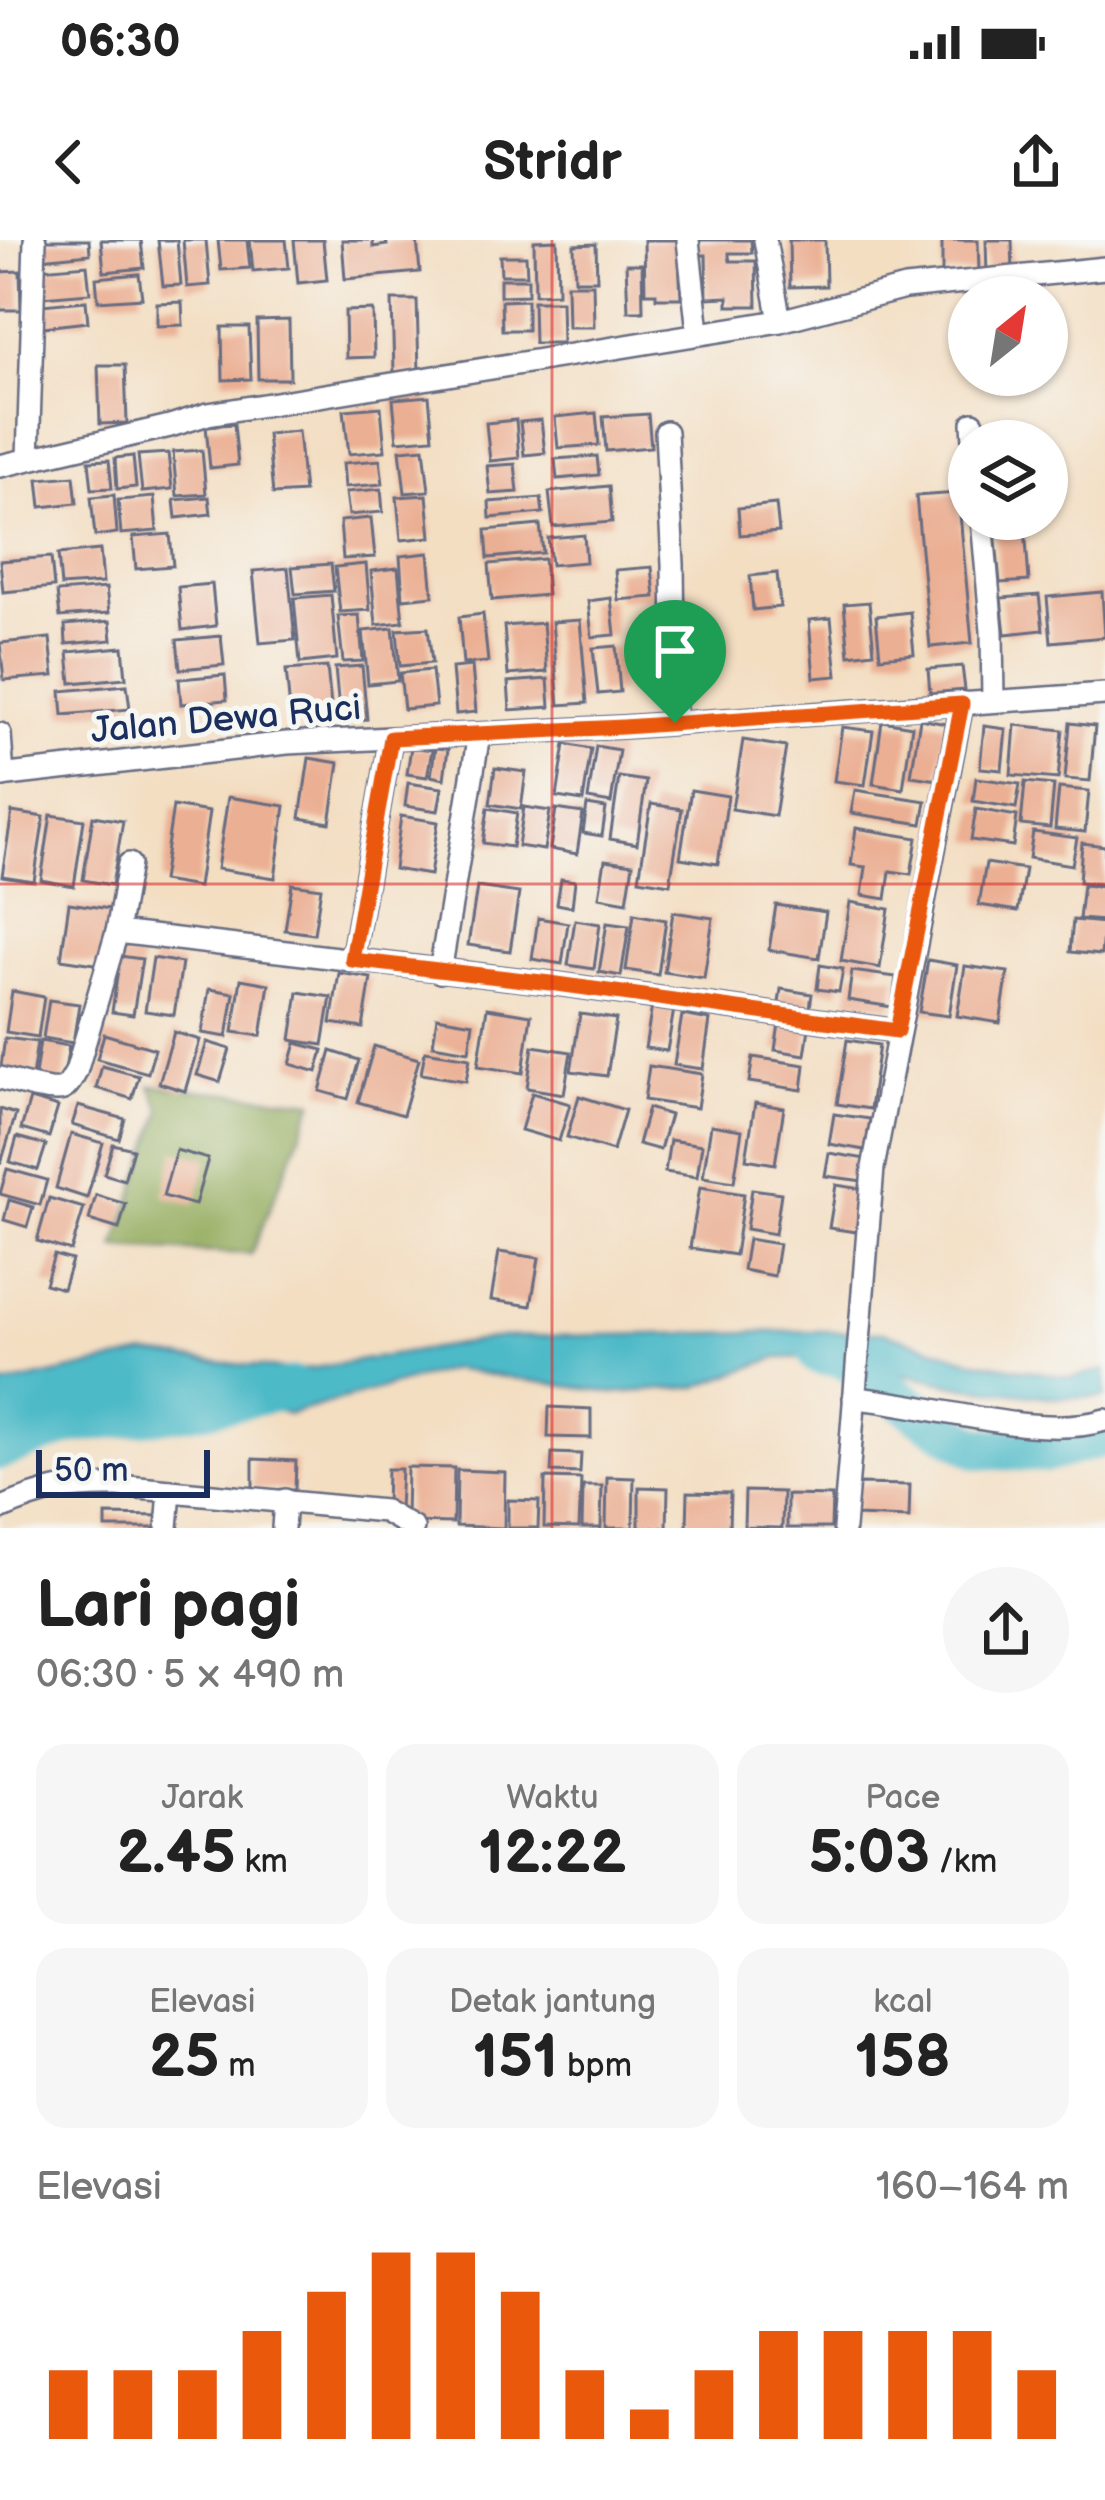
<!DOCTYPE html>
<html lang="id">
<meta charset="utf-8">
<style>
:root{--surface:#fff;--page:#f6f6f6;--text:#222;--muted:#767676;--accent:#ea580c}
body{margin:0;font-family:"Balsamiq Sans",sans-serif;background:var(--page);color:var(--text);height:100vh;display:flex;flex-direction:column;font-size:45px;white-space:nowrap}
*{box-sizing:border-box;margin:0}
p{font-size:39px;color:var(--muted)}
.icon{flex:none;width:66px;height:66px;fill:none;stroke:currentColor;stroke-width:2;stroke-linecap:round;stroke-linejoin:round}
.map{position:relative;height:1288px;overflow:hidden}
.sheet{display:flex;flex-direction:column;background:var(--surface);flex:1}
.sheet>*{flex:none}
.needle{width:78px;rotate:30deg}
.tools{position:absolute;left:948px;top:36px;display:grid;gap:24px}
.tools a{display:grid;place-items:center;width:120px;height:120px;border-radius:50%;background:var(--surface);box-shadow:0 3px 9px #0004;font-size:60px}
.scale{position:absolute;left:36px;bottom:30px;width:174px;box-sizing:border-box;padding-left:12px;border:6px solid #1b2f5e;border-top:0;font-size:33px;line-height:42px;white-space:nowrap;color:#1b2f5e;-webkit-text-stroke:9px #f6f6f2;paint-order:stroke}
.pin{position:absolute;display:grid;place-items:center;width:102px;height:102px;color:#fff;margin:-123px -51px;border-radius:50% 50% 50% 0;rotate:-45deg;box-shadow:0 0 12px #0007}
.pin .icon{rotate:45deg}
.round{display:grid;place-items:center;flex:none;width:126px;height:126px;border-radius:63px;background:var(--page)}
.head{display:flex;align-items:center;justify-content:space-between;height:204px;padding:0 36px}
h1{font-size:66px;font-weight:800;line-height:90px}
.stats{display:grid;grid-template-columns:repeat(3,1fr);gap:18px;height:204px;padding:12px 36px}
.stats div{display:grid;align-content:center;border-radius:30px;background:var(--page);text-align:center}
.stats b{font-size:60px;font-weight:800}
.stats small{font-size:33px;font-weight:400}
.stats p{font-size:33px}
.chart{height:336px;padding:24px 36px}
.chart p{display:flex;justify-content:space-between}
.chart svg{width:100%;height:216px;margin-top:12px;stroke:var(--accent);stroke-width:6}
.status{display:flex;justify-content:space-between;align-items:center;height:84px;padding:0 60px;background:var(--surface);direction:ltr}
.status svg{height:33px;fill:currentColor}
header{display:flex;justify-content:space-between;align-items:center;height:156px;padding:0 36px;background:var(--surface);font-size:54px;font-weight:800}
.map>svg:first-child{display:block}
.forest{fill:#92aa5a;stroke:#566c5c;stroke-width:3}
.water{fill:#4dbac7;stroke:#347492;stroke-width:3}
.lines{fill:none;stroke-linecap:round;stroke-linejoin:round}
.river{stroke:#4dbac7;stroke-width:42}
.building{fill:#ebaf93}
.minor-casing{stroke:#676c81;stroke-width:26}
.minor{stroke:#fff;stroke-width:21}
.route-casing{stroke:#fff;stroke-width:24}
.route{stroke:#ea580c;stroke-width:15}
.grid{fill:none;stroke:#d62828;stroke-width:3;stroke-opacity:0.55}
.labels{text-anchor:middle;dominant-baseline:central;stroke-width:10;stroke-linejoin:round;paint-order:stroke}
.street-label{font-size:36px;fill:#1b2f5e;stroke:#f6f6f2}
</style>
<div class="status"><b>06:30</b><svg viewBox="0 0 49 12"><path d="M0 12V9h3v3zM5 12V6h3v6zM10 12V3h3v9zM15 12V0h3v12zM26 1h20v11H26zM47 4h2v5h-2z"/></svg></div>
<header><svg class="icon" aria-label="back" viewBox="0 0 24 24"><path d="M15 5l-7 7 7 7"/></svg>Stridr<svg class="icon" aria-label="share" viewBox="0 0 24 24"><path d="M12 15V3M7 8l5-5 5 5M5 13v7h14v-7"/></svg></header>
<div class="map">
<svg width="1105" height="1288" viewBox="0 0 1105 1288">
<rect width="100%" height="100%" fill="#f6f6f2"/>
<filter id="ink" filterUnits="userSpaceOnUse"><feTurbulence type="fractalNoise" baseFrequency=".00833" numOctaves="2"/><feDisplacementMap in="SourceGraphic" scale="24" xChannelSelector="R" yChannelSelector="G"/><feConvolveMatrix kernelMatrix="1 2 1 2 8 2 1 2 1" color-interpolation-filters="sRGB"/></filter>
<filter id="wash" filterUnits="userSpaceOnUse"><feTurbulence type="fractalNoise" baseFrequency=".004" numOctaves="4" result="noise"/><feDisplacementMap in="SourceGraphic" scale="48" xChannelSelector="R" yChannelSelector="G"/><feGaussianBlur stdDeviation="2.7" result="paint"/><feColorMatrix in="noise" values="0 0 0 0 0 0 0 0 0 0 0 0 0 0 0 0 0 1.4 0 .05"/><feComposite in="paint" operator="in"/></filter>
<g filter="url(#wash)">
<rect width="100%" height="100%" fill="#f3dec2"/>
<polygon class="forest" points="151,846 314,861 251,1014 115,1008 162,871"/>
<polygon class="water" points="813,1091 883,1092 975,1121 1072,1138 1105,1130 1105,1157 1058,1158 966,1147 822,1117 776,1118 697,1147 613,1153 451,1129 289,1174 206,1150 0,1196 0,1146 146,1114 297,1131 501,1097"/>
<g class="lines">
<g class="river">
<polyline points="819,1114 841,1116 854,1124 928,1179 978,1208 1046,1212 1105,1196"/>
<polyline points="0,1209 70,1184 189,1168 293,1148"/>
</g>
</g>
<g id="blocks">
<g class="building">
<polygon points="38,0 89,0 90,14 40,19"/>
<polygon points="101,0 141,0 144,28 104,32"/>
<polygon points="158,0 177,0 181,45 163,46"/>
<polygon points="183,0 206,0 210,45 187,47"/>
<polygon points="218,0 247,0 250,28 221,30"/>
<polygon points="250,0 286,0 289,28 253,31"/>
<polygon points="294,0 323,0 327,40 298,43"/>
<polygon points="342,0 373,0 373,7 387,5 386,0 417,0 420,32 345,39"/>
<polygon points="557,0 558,53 535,54 534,1"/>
<polygon points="644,0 678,0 681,58 656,58 656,53 645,53"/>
<polygon points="699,0 751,0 752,13 729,13 729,16 730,21 756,21 757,66 728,66 728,57 707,58 706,15 699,15"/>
<polygon points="789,0 825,0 826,46 790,47"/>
<polygon points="942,0 978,0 979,33 942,33"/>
<polygon points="986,0 1012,0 1013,35 987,36"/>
<polygon points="596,4 597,40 575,40 574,5"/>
<polygon points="500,16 526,16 527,35 501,35"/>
<polygon points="626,24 642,24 643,71 628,71"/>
<polygon points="87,25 90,53 42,57 39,29"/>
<polygon points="20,31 21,70 0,70 0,32"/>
<polygon points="139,34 142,58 98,61 96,38"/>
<polygon points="500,39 528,39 528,55 500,56"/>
<polygon points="567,44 593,44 594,87 568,87"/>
<polygon points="392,60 417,60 419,133 394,133"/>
<polygon points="527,60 527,90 502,90 501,61"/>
<polygon points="86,61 88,82 43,87 41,65"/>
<polygon points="533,61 561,61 562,103 534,103"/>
<polygon points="182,62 183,85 157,86 157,63"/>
<polygon points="373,70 374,117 346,118 345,71"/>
<polygon points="289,80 290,139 258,139 257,81"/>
<polygon points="222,87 249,87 251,139 223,140"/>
<polygon points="98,125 125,125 127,183 100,184"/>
<polygon points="429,156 433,198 397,201 393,159"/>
<polygon points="381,167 385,211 349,214 344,170"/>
<polygon points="596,173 599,205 558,208 555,177"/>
<polygon points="648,174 651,207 606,211 603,177"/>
<polygon points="516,180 519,218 490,221 486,183"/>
<polygon points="541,180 545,213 524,215 520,182"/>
<polygon points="234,184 238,225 210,228 206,186"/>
<polygon points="298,191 304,252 273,254 267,194"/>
<polygon points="424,208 429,251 405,253 400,210"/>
<polygon points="202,210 206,254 177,256 173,212"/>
<polygon points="168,213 172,249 142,252 138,215"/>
<polygon points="133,216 136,247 117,249 115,218"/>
<polygon points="597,216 599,235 557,239 555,219"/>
<polygon points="109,220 112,248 92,249 89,221"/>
<polygon points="380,220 383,244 345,247 343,223"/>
<polygon points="515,224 518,252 490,254 487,226"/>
<polygon points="74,236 77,263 41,267 38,239"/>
<polygon points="609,246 612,282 553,287 549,252"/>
<polygon points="381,249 383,272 349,275 346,252"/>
<polygon points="958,253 972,403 930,407 916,256"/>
<polygon points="114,255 117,293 95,296 91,257"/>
<polygon points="427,255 431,297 401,300 397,257"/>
<polygon points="154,257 157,291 121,294 118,260"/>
<polygon points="209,257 211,274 176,278 174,260"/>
<polygon points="541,258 543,273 490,278 489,262"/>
<polygon points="776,264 779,292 740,295 738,268"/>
<polygon points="371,278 375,317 343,319 340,281"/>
<polygon points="540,285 543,313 488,318 486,290"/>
<polygon points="1025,287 1029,341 1000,343 995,290"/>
<polygon points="170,294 173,326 136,329 133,297"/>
<polygon points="584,295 586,322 551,325 548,298"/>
<polygon points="100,310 103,343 61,346 58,314"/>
<polygon points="429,313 433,356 403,359 400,316"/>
<polygon points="51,317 54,347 3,352 0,321"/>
<polygon points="544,319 547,355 492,360 489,324"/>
<polygon points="331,324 334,351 295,354 292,327"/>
<polygon points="366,324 370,370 340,372 335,327"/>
<polygon points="652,327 655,357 618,360 615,330"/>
<polygon points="288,328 295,400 260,403 253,331"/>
<polygon points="398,328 403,382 376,385 371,331"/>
<polygon points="777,333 780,367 753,370 750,336"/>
<polygon points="212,344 216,386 182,390 178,347"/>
<polygon points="106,348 109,373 60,377 57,352"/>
<polygon points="1102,352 1105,397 1051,402 1047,357"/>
<polygon points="331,355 337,419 300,423 294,358"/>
<polygon points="1039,355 1043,390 1005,394 1001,358"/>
<polygon points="611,358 615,395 592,397 588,361"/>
<polygon points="869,362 874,412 849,415 844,364"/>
<polygon points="910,372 914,414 880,417 876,376"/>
<polygon points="483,374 488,422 463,424 459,377"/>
<polygon points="359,375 363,421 343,422 338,376"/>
<polygon points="831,378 837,436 814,438 809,380"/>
<polygon points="580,380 587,463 559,465 552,382"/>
<polygon points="110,381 112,400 66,404 65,385"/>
<polygon points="543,383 547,432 508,435 504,386"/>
<polygon points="393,388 398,441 368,444 363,391"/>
<polygon points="428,388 432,423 400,426 397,390"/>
<polygon points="221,396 224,425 180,429 177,400"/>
<polygon points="50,398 54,436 4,440 0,403"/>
<polygon points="616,406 620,452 598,454 593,408"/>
<polygon points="123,407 126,438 71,443 68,412"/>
<polygon points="362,426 367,479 340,481 335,428"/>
<polygon points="472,426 476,472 456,474 452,428"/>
<polygon points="962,426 965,450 930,453 928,429"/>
<polygon points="327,427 332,476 291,480 286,430"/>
<polygon points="432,430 436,466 404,469 400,433"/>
<polygon points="225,435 227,460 181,464 179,439"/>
<polygon points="548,439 550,467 510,470 508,442"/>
<polygon points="127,445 130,469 63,475 61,451"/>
<polygon points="920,479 946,484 938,540 911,536"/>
<polygon points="882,481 912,486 903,549 873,544"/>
<polygon points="1070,483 1095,486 1090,541 1065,539"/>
<polygon points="1015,485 1063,490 1058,539 1011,535"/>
<polygon points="984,486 1006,489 1002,530 980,528"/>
<polygon points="842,487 873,491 865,545 834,541"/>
<polygon points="743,500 786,507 775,576 732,569"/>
<polygon points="565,504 591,509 583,561 557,557"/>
<polygon points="596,506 619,510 611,563 588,559"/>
<polygon points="411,507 432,510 427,537 407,534"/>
<polygon points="435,508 448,509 444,539 431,536"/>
<polygon points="309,518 339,523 330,583 300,578"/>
<polygon points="495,528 526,532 521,569 490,564"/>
<polygon points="619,537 646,541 637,604 610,599"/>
<polygon points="976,538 1020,544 1016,568 973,561"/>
<polygon points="1025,542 1054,545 1050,588 1021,585"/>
<polygon points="408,543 442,548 438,571 405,566"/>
<polygon points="1059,548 1089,551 1085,592 1055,589"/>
<polygon points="691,550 728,556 718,624 680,618"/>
<polygon points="855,550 926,561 922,584 851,573"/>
<polygon points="228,557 285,566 275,638 217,629"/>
<polygon points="651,564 682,569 670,644 639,639"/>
<polygon points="587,565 606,568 602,596 583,593"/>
<polygon points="173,566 209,572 198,647 162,641"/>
<polygon points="524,567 550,571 544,610 518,606"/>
<polygon points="488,568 517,573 512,607 483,603"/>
<polygon points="556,569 583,573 577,614 550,609"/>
<polygon points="976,569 1017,576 1013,606 971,600"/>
<polygon points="12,572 44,577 34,641 2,636"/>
<polygon points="51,575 84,580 74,646 41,640"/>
<polygon points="93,576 123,581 112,645 83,640"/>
<polygon points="401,576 438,582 430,635 394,629"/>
<polygon points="856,588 917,598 911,634 890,631 886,659 862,655 866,627 851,625"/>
<polygon points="1033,592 1077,598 1072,625 1029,618"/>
<polygon points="1082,603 1105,606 1105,645 1079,642"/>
<polygon points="605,620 633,624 627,662 599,657"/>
<polygon points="986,623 1025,629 1018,671 979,665"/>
<polygon points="561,639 575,641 572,667 557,664"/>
<polygon points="292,644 321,648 314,694 285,690"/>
<polygon points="1083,645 1105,647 1105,681 1079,679"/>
<polygon points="477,647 519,653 510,711 468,705"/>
<polygon points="850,662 889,669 880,728 841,721"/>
<polygon points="69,663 110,669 102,725 61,719"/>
<polygon points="776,665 826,672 819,718 769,710"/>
<polygon points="673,672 713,678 704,738 664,732"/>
<polygon points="634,674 666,680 658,735 626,730"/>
<polygon points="538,678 568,683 562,724 532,719"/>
<polygon points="575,680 600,684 594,729 568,725"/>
<polygon points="1073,680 1104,683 1101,715 1070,712"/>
<polygon points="607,683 629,686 621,736 599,732"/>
<polygon points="120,716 142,719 133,775 112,772"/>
<polygon points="153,718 182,723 174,775 145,771"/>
<polygon points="928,720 957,725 949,776 919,772"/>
<polygon points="820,725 843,729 839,752 817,749"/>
<polygon points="965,726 1008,732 1000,783 957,776"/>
<polygon points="852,731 896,737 892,767 848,760"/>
<polygon points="339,733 371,738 363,788 331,783"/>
<polygon points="241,739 269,744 261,796 233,792"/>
<polygon points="209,749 234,753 227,797 202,793"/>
<polygon points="781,749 812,754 809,775 778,770"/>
<polygon points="12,751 44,757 38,797 6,792"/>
<polygon points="298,752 331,757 323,805 291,800"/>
<polygon points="49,760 79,764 73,803 43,798"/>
<polygon points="652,766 674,769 667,811 645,808"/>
<polygon points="487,768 531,775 523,833 478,826"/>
<polygon points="580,774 616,779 607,836 571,831"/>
<polygon points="682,775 710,780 703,829 674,825"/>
<polygon points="437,777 473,783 469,811 433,805"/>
<polygon points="779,784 809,788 805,815 775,810"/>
<polygon points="174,792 200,800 185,851 159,843"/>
<polygon points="104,794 155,809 148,833 97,819"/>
<polygon points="5,798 37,802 32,837 0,833"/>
<polygon points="847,800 879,805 870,869 837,864"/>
<polygon points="40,801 69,806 62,847 34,842"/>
<polygon points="207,802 230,809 220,842 197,835"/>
<polygon points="296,803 323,810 317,832 290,824"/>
<polygon points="374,806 419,819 403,875 358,862"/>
<polygon points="533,806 571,812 564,854 527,848"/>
<polygon points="331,811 359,820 348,859 320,851"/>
<polygon points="425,811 470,818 466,841 421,834"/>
<polygon points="753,817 805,825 802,850 749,842"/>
<polygon points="102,826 139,836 132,859 96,848"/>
<polygon points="649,826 702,834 697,868 644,860"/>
<polygon points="532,853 570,864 559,901 521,890"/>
<polygon points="579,856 625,870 613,911 567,897"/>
<polygon points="30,859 58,867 49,897 21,889"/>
<polygon points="755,863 784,868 775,924 746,919"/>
<polygon points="78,866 125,879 119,899 72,885"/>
<polygon points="648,868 670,875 660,910 638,904"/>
<polygon points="0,869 16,874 1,923 0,923"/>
<polygon points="834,874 870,879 865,910 829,904"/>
<polygon points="711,885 742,890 734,942 703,937"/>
<polygon points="71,894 103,903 87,958 56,948"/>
<polygon points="17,897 46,905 38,930 10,922"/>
<polygon points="670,900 702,905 697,937 665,932"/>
<polygon points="113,904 133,909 124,940 104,934"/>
<polygon points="176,910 208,919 195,965 163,956"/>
<polygon points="829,913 866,919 863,941 825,936"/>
<polygon points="7,929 47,940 40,965 0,954"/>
<polygon points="836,945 862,949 856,992 829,988"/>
<polygon points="700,947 744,954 735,1015 690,1008"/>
<polygon points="752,949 781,953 775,994 746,989"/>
<polygon points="96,955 126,964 119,989 89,980"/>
<polygon points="49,958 84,968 71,1011 37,1001"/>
<polygon points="9,960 33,967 27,987 4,980"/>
<polygon points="748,999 779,1004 774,1036 743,1030"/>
<polygon points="499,1012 539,1018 531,1066 491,1060"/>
<polygon points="54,1015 72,1020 63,1049 45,1044"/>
<polygon points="549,1167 591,1169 591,1198 548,1197"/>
<polygon points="552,1213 581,1214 580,1233 551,1232"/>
<polygon points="253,1219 296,1221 295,1250 253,1249"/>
<polygon points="407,1227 454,1228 453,1283 406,1282"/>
<polygon points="387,1229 401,1229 399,1269 386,1268"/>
<polygon points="457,1230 505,1232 504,1288 456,1286"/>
<polygon points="607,1237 634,1238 633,1288 606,1288"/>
<polygon points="545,1238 581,1239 579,1288 544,1287"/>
<polygon points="857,1244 910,1245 909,1278 856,1276"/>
<polygon points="583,1246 602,1246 601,1288 582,1288"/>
<polygon points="639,1247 668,1248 667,1288 639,1288"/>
<polygon points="745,1251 783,1252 782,1288 744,1287"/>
<polygon points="688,1252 730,1253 729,1288 687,1288"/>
<polygon points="787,1255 832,1256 831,1288 787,1288"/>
<polygon points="508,1260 539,1261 538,1288 508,1288"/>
<polygon points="106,1275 160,1276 160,1288 106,1288"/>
</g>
</g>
</g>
<g filter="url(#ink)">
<use href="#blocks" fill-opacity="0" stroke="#676c81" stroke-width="3"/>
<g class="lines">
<defs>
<g id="minor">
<polyline points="688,0 698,92"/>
<polyline points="765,0 780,81"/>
<polyline points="973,183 974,201"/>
<polyline points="666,192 673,324 675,483"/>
<polyline points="28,218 35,0"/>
<polyline points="0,226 170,186 208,174 780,81 905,48 1105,28"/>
<polyline points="982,279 992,391 993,461"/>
<polyline points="0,494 3,536"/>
<polyline points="0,536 287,503 623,487 1105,454"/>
<polyline points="117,692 129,624"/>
<polyline points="352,720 391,498"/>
<polyline points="440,732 479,494"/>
<path d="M0,838c13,3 51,16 63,11 7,-4 9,-11 13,-17l41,-140 433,51 347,48"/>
<path d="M854,1158c74,5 182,43 251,22"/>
<path d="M0,1269c45,-20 69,-24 118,-23l266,25 29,17"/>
<polyline points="167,1288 170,1251"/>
<polyline points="283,1288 285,1260"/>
<polyline points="844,1288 873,928 962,464"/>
</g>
</defs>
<use href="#minor" class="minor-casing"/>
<use href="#minor" class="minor"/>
</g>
</g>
<g class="lines" filter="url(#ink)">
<defs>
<polygon id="route" points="962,464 897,791 550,743 352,720 391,498 623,487"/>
</defs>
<use href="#route" class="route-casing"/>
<use href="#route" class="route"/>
</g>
<path class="grid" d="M552,0v1288M0,644h1105"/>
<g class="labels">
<g class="street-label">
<text transform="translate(226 480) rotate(-5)">Jalan Dewa Ruci</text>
</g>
</g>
</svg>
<div class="tools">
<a><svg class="needle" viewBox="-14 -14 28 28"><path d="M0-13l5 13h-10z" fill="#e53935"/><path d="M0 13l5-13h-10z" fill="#767676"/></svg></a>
<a><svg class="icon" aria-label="layers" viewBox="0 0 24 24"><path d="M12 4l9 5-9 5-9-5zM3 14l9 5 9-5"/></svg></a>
</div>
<div class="scale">50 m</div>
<div class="pin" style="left:675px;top:483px;background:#1e9e55"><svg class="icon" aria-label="arrive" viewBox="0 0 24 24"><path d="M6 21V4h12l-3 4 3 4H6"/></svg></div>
</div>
<section class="sheet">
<div class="head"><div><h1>Lari pagi</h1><p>06:30 · 5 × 490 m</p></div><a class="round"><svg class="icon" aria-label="share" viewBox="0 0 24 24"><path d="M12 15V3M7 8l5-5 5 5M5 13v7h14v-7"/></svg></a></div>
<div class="stats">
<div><p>Jarak</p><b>2.45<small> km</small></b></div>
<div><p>Waktu</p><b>12:22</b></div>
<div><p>Pace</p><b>5:03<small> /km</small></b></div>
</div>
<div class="stats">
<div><p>Elevasi</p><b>25<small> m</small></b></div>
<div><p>Detak jantung</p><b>151<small> bpm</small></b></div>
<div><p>kcal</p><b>158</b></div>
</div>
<div class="chart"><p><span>Elevasi</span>160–164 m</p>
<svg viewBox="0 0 160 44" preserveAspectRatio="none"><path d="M5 44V30M15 44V30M25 44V30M35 44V22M45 44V14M55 44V6M65 44V6M75 44V14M85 44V30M95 44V38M105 44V30M115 44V22M125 44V22M135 44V22M145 44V22M155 44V30"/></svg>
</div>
</section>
